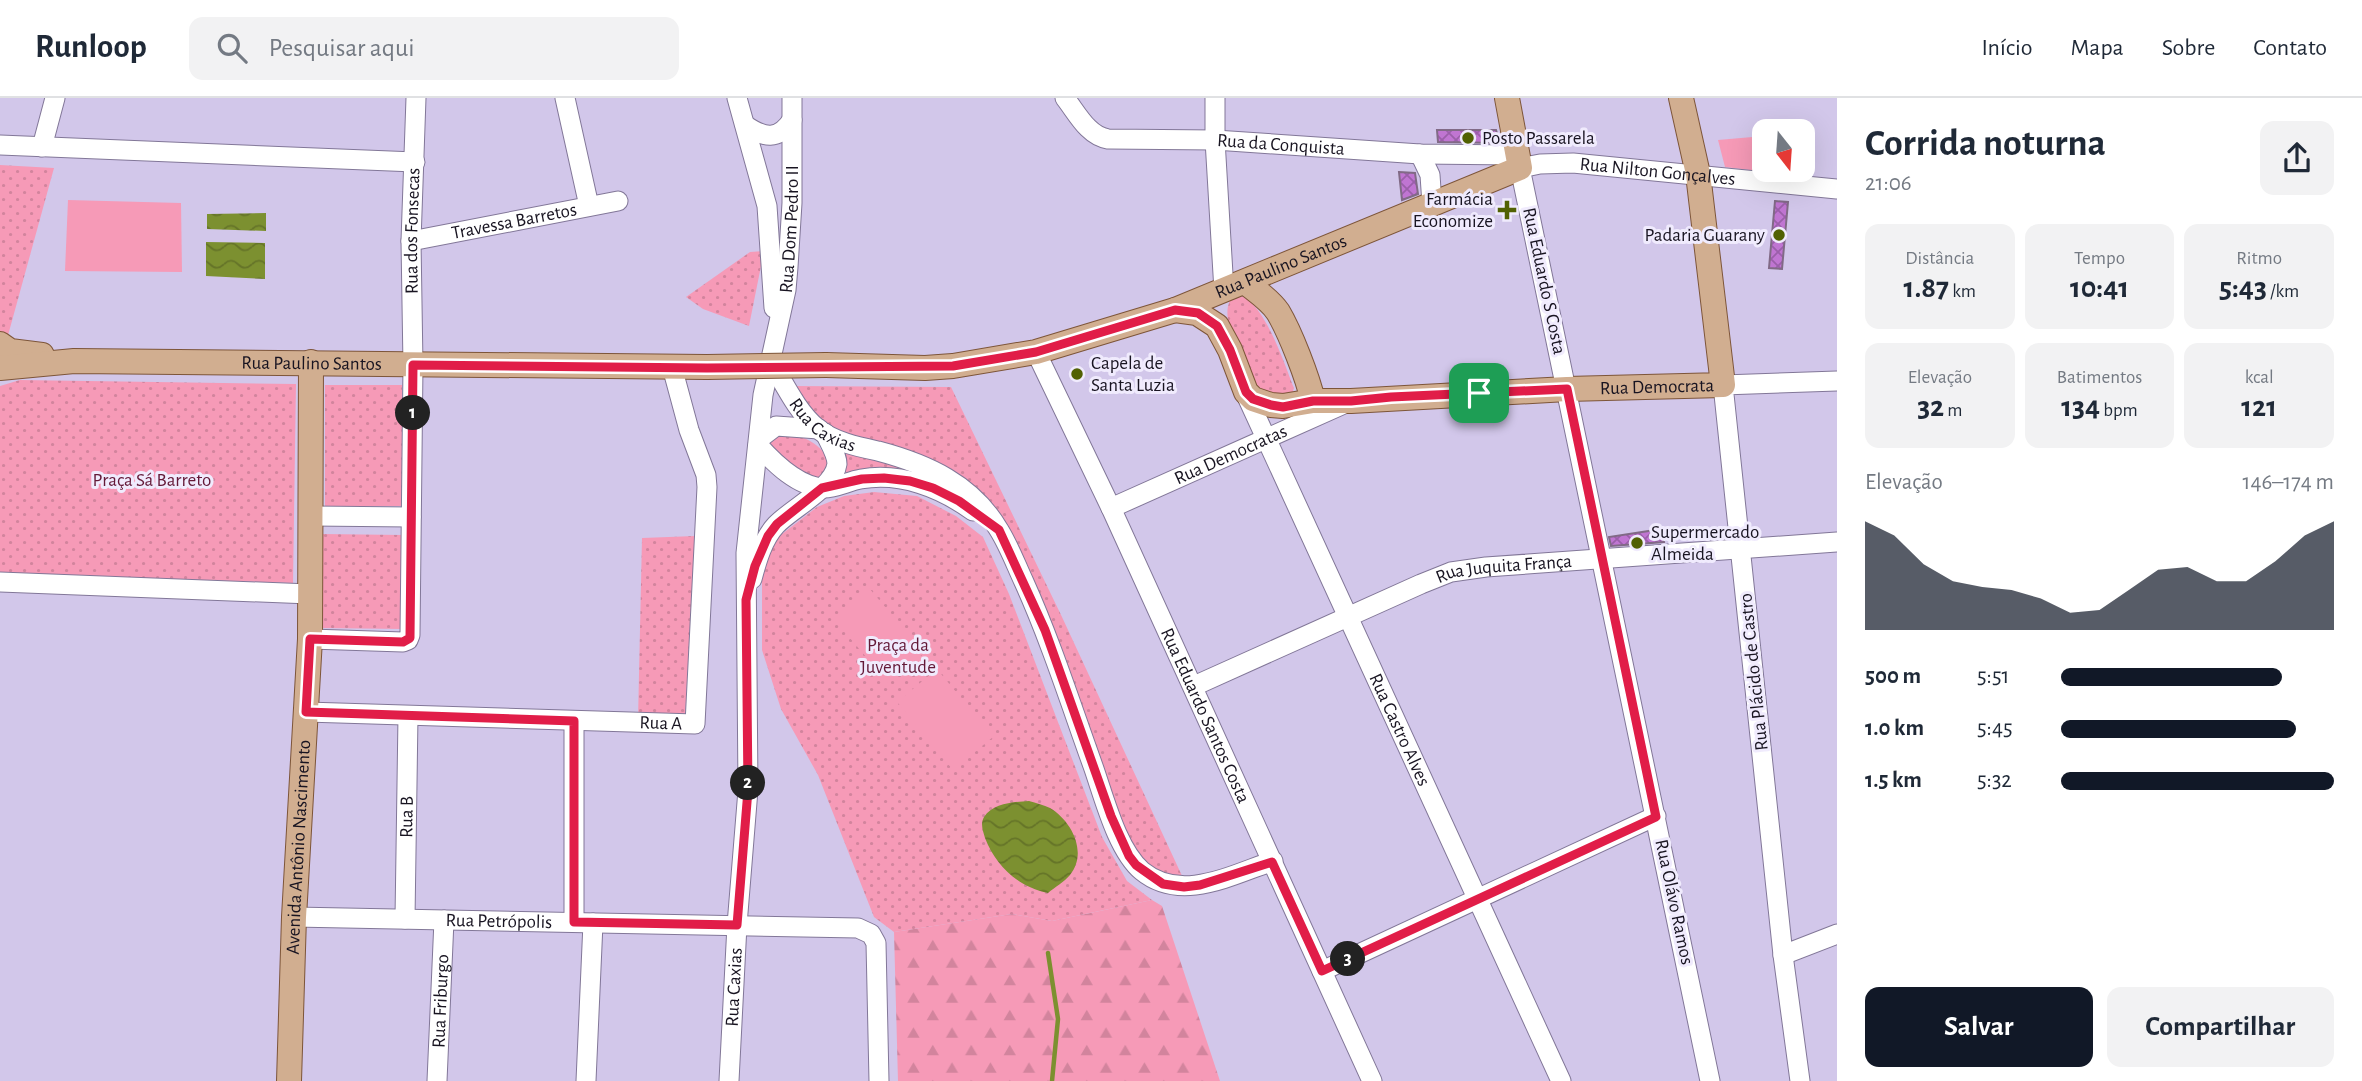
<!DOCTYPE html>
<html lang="pt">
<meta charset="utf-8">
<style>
:root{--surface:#fff;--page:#f2f2f3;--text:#1f2937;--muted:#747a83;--line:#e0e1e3;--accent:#111827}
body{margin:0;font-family:"Alegreya Sans",sans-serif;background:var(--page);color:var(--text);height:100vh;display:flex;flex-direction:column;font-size:26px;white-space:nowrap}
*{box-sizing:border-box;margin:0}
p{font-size:23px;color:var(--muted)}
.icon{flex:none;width:38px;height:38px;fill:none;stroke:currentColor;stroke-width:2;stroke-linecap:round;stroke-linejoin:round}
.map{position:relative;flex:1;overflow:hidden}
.side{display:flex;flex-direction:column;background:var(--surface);width:525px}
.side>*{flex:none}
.needle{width:46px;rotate:163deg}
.buttons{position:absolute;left:1752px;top:21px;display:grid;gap:14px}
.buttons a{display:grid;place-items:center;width:63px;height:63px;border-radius:14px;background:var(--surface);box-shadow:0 7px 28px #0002;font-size:35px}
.pin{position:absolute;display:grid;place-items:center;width:60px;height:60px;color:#fff;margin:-30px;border-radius:14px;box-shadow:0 4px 10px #0006}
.km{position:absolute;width:35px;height:35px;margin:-18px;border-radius:50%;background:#222;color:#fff;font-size:19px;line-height:35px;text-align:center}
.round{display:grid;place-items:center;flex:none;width:74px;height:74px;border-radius:14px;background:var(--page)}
.headline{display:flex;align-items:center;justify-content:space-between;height:119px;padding:0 28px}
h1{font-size:38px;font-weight:700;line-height:52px}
.stats{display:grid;grid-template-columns:repeat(3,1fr);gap:10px;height:119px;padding:7px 28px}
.stats div{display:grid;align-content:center;border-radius:14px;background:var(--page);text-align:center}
.stats b{font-size:30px;font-weight:700}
.stats small{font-size:19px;font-weight:400}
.stats p{font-size:19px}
.chart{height:196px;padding:14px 28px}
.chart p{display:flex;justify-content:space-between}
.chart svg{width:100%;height:126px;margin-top:7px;fill:var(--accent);opacity:.7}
.action{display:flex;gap:14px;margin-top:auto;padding:14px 28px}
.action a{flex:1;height:80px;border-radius:14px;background:var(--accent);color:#fff;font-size:28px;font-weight:700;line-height:80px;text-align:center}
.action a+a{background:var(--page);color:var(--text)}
ul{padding:0 28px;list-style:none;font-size:23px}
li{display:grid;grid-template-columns:112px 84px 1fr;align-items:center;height:52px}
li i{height:18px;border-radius:9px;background:var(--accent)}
header{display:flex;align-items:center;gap:42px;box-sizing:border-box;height:98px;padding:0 35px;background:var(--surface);border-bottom:2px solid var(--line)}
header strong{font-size:33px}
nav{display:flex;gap:38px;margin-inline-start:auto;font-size:24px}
.search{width:490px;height:63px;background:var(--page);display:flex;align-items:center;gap:18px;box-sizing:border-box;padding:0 24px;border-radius:14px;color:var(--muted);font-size:26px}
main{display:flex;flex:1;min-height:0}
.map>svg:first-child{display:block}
.forest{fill:url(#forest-firs)}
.park{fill:url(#park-dots)}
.pitch{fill:#f69ab7}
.water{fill:url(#water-waves)}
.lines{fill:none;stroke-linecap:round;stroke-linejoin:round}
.stream{stroke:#7c9030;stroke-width:4.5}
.building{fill:url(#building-cross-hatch);stroke:#816a86;stroke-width:2}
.minor-casing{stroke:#827798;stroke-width:21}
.major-casing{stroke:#7d5539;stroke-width:26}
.minor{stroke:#fff;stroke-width:19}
.major{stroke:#d1ae90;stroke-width:24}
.major-bridge-casing{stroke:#7d5539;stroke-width:26;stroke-linecap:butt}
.major-bridge{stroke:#d1ae90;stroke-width:24}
.route-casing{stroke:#fff;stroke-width:14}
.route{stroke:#e11d48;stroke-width:9}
.poi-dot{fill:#516103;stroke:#f0ebfd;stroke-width:2.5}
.labels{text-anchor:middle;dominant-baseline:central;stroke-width:6;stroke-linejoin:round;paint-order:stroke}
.poi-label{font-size:19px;fill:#181421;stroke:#f0ebfd;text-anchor:start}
.street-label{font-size:19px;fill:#181421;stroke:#f0ebfd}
.park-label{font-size:19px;fill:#641938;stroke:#f0ebfd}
</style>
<header>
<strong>Runloop</strong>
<div class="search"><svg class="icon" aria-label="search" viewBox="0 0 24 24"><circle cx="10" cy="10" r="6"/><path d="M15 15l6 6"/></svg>Pesquisar aqui</div>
<nav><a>Início</a><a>Mapa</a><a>Sobre</a><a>Contato</a></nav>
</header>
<main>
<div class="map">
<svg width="1837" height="983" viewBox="0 0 1837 983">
<defs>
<pattern id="forest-firs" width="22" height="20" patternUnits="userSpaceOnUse" patternTransform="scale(1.75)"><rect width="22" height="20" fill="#f69ab7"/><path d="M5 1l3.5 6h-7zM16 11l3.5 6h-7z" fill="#d2849d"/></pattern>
<pattern id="park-dots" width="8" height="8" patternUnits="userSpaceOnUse" patternTransform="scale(1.75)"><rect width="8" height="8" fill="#f69ab7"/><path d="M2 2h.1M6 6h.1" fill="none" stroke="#d2849d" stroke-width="1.8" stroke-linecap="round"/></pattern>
<pattern id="water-waves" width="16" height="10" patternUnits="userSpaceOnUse" patternTransform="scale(1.75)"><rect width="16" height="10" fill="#7c9030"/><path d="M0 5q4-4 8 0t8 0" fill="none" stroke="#657428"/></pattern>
<pattern id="building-cross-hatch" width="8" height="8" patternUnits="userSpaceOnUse" patternTransform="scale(1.75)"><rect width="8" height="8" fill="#c075d2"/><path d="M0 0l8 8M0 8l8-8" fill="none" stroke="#9b5faa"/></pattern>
</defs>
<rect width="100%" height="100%" fill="#d2c7ea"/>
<polygon class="forest" points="1152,802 1162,808 1220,983 898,983 894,834 1012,816 1052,823"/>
<g class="park">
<polygon points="0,67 54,70 7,241 0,233"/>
<polygon points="764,153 749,228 703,211 686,199 750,154"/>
<path d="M1236,197c27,1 49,71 58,93l-4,12 -36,-10c-9,-18 -33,-67 -25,-87 0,-2 6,-7 7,-8z"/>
<polygon points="20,282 296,286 293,485 0,476 0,288"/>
<rect x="325" y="287" width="77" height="121"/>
<path d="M792,288l159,1 111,230 121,261c-13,-1 -28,-7 -38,-16 -22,-21 -45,-105 -57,-137 -29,-74 -66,-146 -98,-218l-134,-64 -42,-24z"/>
<path d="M781,335c23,1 47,14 51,37l-16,14 -49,-35 6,-10z"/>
<polygon points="844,354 925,376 846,377"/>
<polygon points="874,394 917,398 956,418 983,439 1009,496 1102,739 1127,783 1152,802 1052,823 1012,816 894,834 874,819 818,677 781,611 762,552 762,469 773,443 817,409 844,398"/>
<polygon points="322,436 404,437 403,531 321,530"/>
<polygon points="695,438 685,620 638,622 642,440"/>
</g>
<g class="pitch">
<polygon points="1764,38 1764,72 1784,72 1785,76 1725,69 1718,42"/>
<polygon points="68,102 181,105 182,174 65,173"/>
<polygon points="869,490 924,555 888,585 833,520"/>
<polygon points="937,571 993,639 953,672 897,604"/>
</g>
<g class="water">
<polygon points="266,115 266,133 207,131 207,116"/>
<polygon points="206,144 265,145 265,181 206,178"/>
<path d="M1029,703c7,2 15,4 21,7 22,13 38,45 20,67 -6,7 -15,12 -22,18 -30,-6 -52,-27 -63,-55 -2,-7 -5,-14 -1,-21 9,-14 30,-15 45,-16z"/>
</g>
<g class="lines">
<polyline class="stream" points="1048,855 1058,921 1052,983"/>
</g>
<g class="building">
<polygon points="1437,32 1496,32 1500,45 1438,44"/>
<polygon points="1399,74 1415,75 1418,96 1402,102"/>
<polygon points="1775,103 1788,104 1782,171 1769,170"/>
<polygon points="1662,431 1664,444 1611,448 1609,439"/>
</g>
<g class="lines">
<defs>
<g id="minor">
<polyline points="565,0 589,108"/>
<polyline points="737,0 767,108 774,210"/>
<path id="s1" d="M1065,0c12,15 23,38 43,41l107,1 205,14 97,1"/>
<polyline points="1215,0 1215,42 1224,193"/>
<path d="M745,27c19,13 33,16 47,-5"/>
<polyline points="0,47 415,64"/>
<polyline points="42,49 55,0"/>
<polyline points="1420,56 1430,77 1432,106"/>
<path id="s2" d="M411,143l207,-40"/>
<path id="s3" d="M1036,254l75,156 261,573"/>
<path id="s4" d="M770,262c14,23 27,52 48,69 16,13 41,18 60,22 49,13 94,33 121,79 10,16 17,35 25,52 27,60 47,123 69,184 11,31 24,84 49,105 39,32 89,4 131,-10"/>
<path id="s5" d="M1243,290l318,693"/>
<polyline points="759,341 776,328 819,331"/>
<path d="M758,347c16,18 40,42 66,43 12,0 25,-7 37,-9 40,-7 80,9 112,32"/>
<path id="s6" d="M1111,410l235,-105"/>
<polyline points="312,418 411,419"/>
<path d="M752,481c5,-19 11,-40 24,-54 16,-17 58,-37 61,-61 0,-10 -8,-22 -12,-31"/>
<polyline points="0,484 310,496"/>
<path id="s7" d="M310,541l93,3 5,-2 2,-5 3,-270 -2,-124 5,-143"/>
<path id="s8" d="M1194,588l227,-102 30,-12 35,-5 351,-25"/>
<path id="s9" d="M306,614l389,12 12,-237 -1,-12 -17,-45 -17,-63"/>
<polyline points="574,623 574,824"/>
<path id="s10" d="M294,819l564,11 13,6 5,9 3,138"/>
<path id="s11" d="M405,821l3,-203"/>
<polyline points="1783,857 1837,836"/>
<polyline points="1322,873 1656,718"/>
<path id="s12" d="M437,983l7,-161"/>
<polyline points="586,983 593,825"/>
<path id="s13" d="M729,983l8,-156 11,-135 -2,-237 17,-158 23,-105 2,-23 4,-64v-105"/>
<path id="s14" d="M1710,983l-190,-913 20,-4 33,-1 264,26"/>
<polyline points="1800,983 1783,857 1723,287 1837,283"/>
</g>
<g id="major">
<path d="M1245,184c11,9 25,18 33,30 12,20 30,66 35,89"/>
<path id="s15" d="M1175,212l22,3 20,13 13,24 16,42 7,7 18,6 12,1 30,-5h38l216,-12 156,-4 -25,-211 -17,-76"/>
<polyline points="0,246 10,253 42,257"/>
<path id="s16" d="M826,267l99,3 28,-2 83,-14 139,-42 345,-142 -13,-70"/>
<path id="s17" d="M0,270l74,-7 633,6"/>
<path id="s18" d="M289,983l5,-164 16,-278 1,-277"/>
</g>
</defs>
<use href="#minor" class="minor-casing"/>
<use href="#major" class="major-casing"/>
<use href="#minor" class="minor"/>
<use href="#major" class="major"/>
<defs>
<polyline id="major-bridge" points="707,269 826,267"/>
</defs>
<use href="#major-bridge" class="major-bridge-casing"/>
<use href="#major-bridge" class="major-bridge"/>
</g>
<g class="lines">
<defs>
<polygon id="route" points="1175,212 1198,215 1217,228 1230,252 1246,294 1253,301 1271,307 1283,309 1313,303 1351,303 1391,299 1567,291 1656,719 1322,873 1272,764 1200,787 1184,789 1163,786 1136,767 1129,758 1111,718 1045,532 999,432 959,403 933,390 910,383 884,380 862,381 822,390 777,426 768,438 755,468 746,502 748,692 737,827 574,824 574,623 306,614 310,541 403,544 410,540 413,267 707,270 953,268 1036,254"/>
</defs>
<use href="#route" class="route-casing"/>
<use href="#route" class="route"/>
</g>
<g class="poi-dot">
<circle cx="1468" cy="40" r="7"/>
<path d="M1503.5 101.5h7v7h7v7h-7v7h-7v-7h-7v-7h7z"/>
<circle cx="1779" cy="137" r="7"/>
<circle cx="1077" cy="276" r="7"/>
<circle cx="1637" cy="445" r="7"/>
</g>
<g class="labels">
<g class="poi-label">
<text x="1482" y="40">Posto Passarela</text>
<text x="1493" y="101" text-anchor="end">Farmácia<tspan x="1493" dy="22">Economize</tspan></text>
<text x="1765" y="137" text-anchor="end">Padaria Guarany</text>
<text x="1091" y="265">Capela de<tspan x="1091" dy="22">Santa Luzia</tspan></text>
<text x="1651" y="434">Supermercado<tspan x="1651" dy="22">Almeida</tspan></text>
</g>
<g class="street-label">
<text stroke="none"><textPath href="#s1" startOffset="234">Rua da Conquista</textPath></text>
<text stroke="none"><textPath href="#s14" startOffset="1071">Rua Nilton Gonçalves</textPath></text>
<text stroke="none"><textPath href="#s2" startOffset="105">Travessa Barretos</textPath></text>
<text stroke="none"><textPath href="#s13" startOffset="856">Rua Dom Pedro II</textPath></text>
<text stroke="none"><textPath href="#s7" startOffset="508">Rua dos Fonsecas</textPath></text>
<text stroke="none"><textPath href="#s16" startOffset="471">Rua Paulino Santos</textPath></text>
<text transform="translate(1544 183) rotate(78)">Rua Eduardo S Costa</text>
<text stroke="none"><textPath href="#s17" startOffset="312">Rua Paulino Santos</textPath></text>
<text stroke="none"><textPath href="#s15" startOffset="534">Rua Democrata</textPath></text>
<text stroke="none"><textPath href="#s4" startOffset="86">Rua Caxias</textPath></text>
<text stroke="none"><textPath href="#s6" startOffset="131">Rua Democratas</textPath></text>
<text stroke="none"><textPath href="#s8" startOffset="334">Rua Juquita França</textPath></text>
<text transform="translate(1754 574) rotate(-96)">Rua Plácido de Castro</text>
<text stroke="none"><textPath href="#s3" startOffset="401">Rua Eduardo Santos Costa</textPath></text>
<text stroke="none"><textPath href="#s9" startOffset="355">Rua A</textPath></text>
<text stroke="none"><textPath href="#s5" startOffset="376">Rua Castro Alves</textPath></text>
<text stroke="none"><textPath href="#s11" startOffset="102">Rua B</textPath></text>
<text stroke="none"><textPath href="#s18" startOffset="234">Avenida Antônio Nascimento</textPath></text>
<text transform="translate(1674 804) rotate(78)">Rua Olávo Ramos</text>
<text stroke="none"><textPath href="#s10" startOffset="205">Rua Petrópolis</textPath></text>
<text stroke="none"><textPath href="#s13" startOffset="94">Rua Caxias</textPath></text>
<text stroke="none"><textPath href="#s12" startOffset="80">Rua Friburgo</textPath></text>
</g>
<g class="park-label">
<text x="152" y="382">Praça Sá Barreto</text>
<text x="898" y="547">Praça da<tspan x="898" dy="22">Juventude</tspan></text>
</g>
</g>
</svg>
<div class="buttons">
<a><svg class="needle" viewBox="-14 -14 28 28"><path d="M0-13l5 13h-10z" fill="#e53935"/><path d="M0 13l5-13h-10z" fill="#747a83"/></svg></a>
</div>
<div class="pin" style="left:1479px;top:295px;background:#1e9e55"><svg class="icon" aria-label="arrive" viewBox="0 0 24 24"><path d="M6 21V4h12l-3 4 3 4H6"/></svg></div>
<b class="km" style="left:413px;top:315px">1</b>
<b class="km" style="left:748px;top:685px">2</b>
<b class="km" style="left:1348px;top:861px">3</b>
</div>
<section class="side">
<div class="headline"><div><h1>Corrida noturna</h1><p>21:06</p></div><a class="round"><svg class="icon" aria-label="share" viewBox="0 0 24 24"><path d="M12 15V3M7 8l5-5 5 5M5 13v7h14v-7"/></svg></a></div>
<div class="stats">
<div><p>Distância</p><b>1.87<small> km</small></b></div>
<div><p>Tempo</p><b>10:41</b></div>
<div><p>Ritmo</p><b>5:43<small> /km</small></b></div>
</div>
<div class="stats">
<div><p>Elevação</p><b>32<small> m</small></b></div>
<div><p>Batimentos</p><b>134<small> bpm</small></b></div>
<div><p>kcal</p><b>121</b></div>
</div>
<div class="chart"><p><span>Elevação</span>146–174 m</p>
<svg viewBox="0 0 160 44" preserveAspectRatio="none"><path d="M0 44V6L10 11L20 21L30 27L40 29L50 30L60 33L70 38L80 37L90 30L100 23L110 22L120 27L130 27L140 20L150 11L160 6V44z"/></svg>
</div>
<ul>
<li><b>500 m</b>5:51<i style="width:81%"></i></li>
<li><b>1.0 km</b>5:45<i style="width:86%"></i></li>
<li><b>1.5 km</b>5:32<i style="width:100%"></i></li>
</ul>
<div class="action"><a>Salvar</a><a>Compartilhar</a></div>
</section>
</main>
